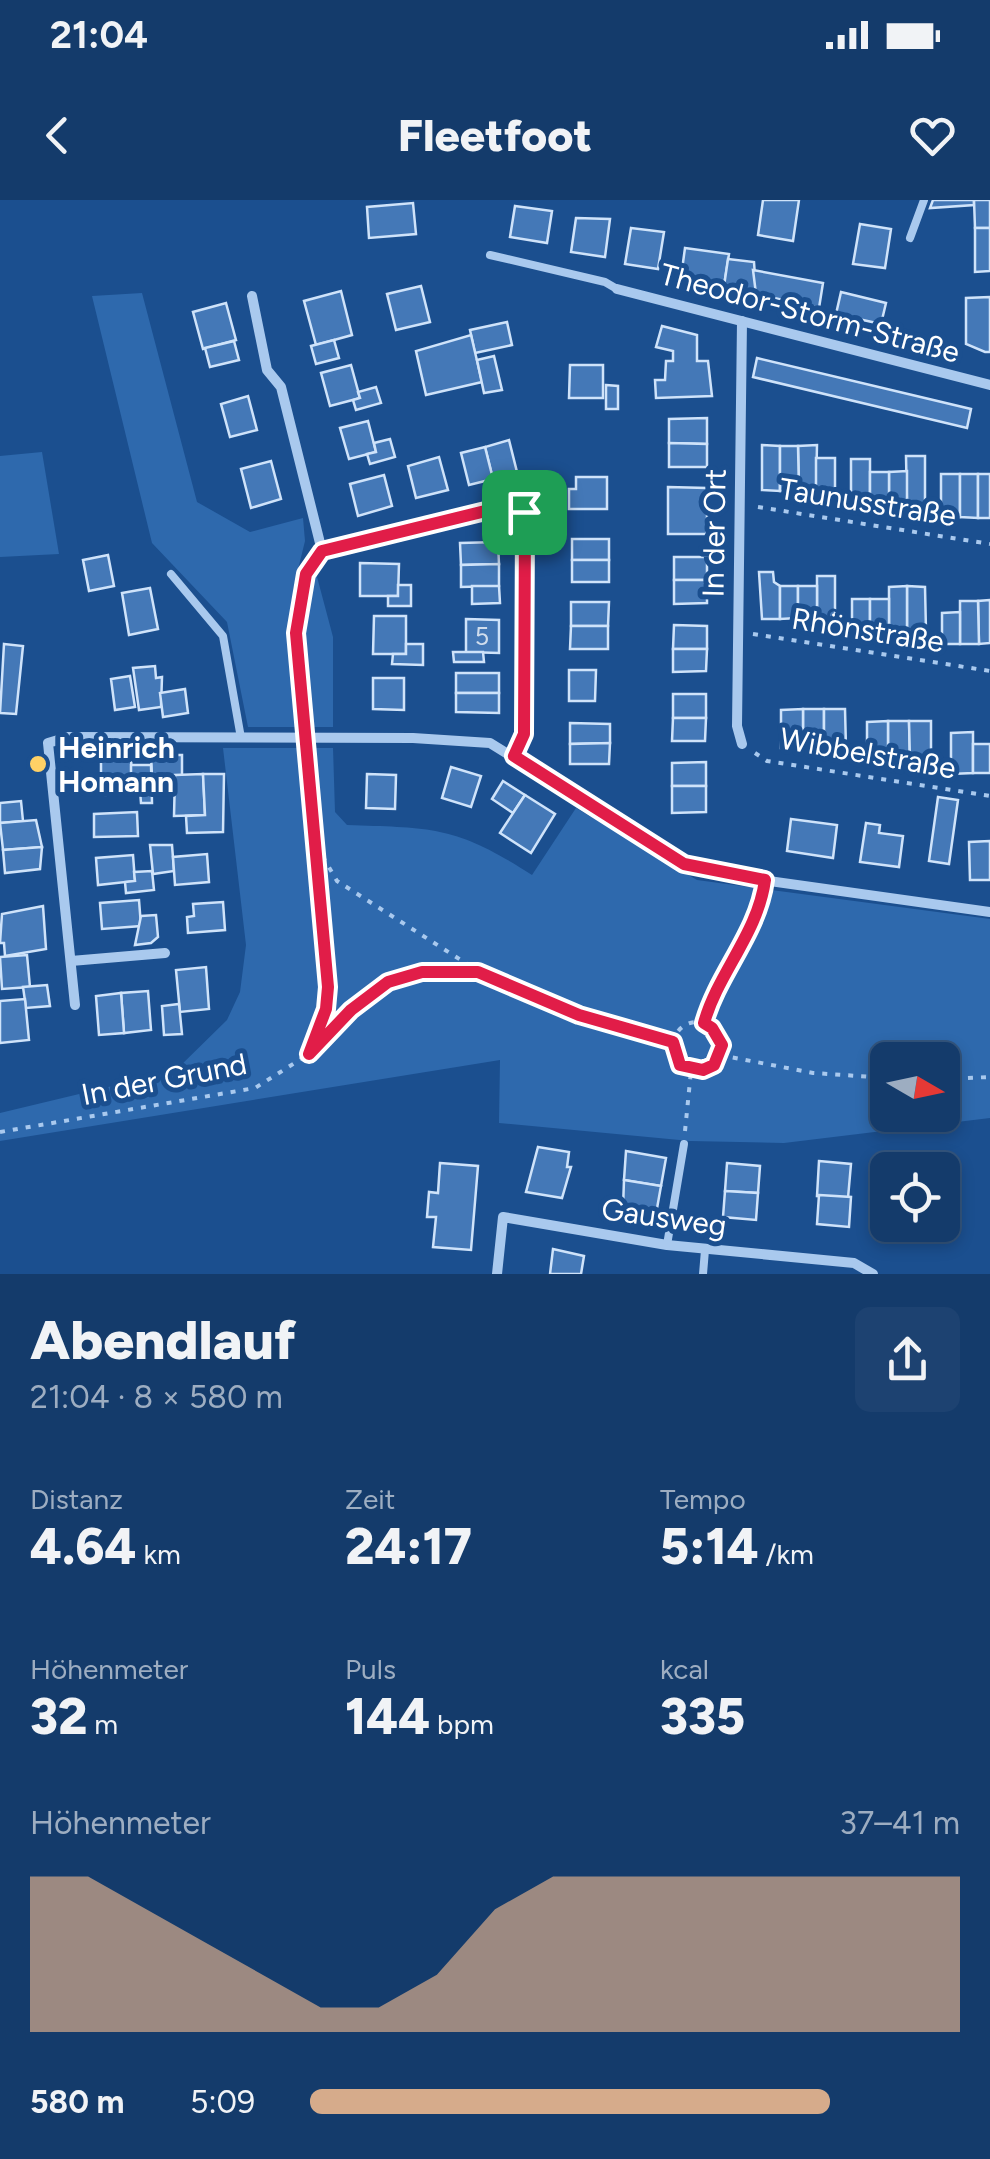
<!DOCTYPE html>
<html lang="de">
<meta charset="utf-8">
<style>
:root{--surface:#143b6b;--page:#1d4271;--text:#f1f3f6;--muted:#9dadc1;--line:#33557e;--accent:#d6ab8b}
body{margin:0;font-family:Figtree,sans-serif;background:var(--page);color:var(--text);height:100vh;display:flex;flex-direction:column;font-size:38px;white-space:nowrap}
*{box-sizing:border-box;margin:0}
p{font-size:32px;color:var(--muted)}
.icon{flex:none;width:55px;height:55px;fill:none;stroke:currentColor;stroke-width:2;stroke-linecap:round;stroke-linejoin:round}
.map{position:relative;height:1074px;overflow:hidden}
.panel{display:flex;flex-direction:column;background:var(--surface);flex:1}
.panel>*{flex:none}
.needle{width:65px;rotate:99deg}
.fabs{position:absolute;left:870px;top:842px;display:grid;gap:20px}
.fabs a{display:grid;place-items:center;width:90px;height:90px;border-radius:15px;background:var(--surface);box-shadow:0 5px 15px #0003,0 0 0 2px var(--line);font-size:50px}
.pin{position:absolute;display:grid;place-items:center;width:85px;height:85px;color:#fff;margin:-42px;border-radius:20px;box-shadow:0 5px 15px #0006}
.round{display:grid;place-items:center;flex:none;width:105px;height:105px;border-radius:15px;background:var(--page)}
.headline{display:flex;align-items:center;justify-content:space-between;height:170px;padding:0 30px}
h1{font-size:55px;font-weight:800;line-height:75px}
.figures{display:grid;grid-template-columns:repeat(3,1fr);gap:15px;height:170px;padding:10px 30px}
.figures div{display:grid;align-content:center}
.figures b{font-size:50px;font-weight:800}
.figures small{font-size:28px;font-weight:400}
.figures p{font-size:28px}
.chart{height:280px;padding:20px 30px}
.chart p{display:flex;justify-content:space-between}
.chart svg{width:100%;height:180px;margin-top:10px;fill:var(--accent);opacity:.7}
ul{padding:0 30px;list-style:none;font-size:32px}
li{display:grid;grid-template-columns:160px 120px 1fr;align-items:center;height:75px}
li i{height:25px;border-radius:12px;background:var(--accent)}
.status{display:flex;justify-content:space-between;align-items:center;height:70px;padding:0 50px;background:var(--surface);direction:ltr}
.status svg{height:28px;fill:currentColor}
header{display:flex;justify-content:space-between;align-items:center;height:130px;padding:0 30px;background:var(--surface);font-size:45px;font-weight:800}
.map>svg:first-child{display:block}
.green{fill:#2e69ad;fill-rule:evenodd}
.building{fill:#4478b7;stroke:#cfe3fa;stroke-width:2.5}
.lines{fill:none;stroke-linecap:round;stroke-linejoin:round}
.path{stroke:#a9c9ee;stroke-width:4;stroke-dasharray:5 8;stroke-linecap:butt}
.lane{stroke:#a9c9ee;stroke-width:8}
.street{stroke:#a9c9ee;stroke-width:10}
.route-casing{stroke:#fff;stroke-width:20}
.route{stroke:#e11d48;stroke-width:12}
.poi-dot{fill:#ffd166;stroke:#1b4f8f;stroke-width:4}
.labels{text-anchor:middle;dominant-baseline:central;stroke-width:10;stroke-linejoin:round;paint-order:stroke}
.number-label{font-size:25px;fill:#d0dded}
.street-label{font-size:30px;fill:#fff;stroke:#1b4f8f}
.poi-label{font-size:30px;font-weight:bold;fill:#fff;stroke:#1b4f8f;text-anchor:start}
</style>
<div class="status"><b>21:04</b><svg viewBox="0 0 49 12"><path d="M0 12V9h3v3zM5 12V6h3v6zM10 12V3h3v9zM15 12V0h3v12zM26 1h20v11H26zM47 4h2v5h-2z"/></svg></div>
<header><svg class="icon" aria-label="back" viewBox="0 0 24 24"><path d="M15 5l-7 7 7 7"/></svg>Fleetfoot<svg class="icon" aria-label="heart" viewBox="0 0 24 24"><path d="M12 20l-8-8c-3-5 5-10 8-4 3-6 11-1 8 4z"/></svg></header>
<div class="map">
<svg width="990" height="1074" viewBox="0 0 990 1074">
<rect width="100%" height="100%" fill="#1b4f8f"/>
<g class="green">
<polygon points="142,93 197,302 250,332 303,318 305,341 293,390 306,395 316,373 333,437 333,527 248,527 227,422 152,343 92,96"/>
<polygon points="42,252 59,354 0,357 0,256"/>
<path d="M223,548h110l2,64 12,13c87,3 109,1 185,50l44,-67 121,72 293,39v199l-206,25 -94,-2 -191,-18 1,-63 -500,81v-28l175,-42 52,-51 13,-28 6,-47zM888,860h54v55h-54z"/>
</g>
<g class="building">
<polygon points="763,0 799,0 793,41 758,35"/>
<polygon points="933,0 974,0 974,5 930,8"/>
<polygon points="974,0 990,0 990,28 975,28"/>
<polygon points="413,3 416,34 369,38 367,7"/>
<polygon points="515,6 552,11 547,43 510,37"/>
<polygon points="576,18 610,19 605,57 571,52"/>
<polygon points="860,24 891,29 885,68 853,64"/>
<polygon points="631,28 664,32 658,69 625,64"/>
<polygon points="975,28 990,28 990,71 975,72"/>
<polygon points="685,48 729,54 724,86 681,77"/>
<polygon points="728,59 754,62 756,91 724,86"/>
<polygon points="753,70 823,83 819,108 756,94"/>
<polygon points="421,86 430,122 396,130 387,94"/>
<polygon points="341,91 352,135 316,145 304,101"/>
<polygon points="841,92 886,103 881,124 836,114"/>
<polygon points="990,97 990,152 985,152 966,144 966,98"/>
<polygon points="226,103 236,140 203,149 193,112"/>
<polygon points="507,122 512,145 475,153 470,130"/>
<polygon points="662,126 697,135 697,161 708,161 712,196 656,198 655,180 665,180 666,161 673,161 673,151 656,147"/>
<polygon points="471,135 482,182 426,195 416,151"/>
<polygon points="334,140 339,158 316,164 311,146"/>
<polygon points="234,141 239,160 210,167 205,148"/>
<polygon points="494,156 502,190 484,193 477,160"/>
<polygon points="757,158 971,209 967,228 753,177"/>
<polygon points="351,165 360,198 330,206 321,173"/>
<polygon points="570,165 603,165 603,198 569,198"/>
<polygon points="606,185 618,186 618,209 606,209"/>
<polygon points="376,187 381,203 356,210 353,200 360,198 358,192"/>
<polygon points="248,196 257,230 230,237 221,204"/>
<polygon points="707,218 707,244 669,243 669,219"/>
<polygon points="368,221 376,252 349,259 340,228"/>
<polygon points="390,239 395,257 370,264 367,254 376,252 374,243"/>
<polygon points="509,240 517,272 493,279 485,247"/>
<polygon points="669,243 707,244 707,267 669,267"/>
<polygon points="762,245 780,246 780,291 762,290"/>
<polygon points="817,245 816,291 799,291 798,246"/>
<polygon points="780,246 798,246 799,291 780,291"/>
<polygon points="485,247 493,279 469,285 461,253"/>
<polygon points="906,256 925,256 925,303 907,304"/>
<polygon points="439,257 448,290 416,298 408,266"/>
<rect x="816" y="258" width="19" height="33"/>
<polygon points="851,259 870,259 870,304 851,305"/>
<polygon points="271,261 281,299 251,308 241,269"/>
<polygon points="907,271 907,304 889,304 889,272"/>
<rect x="870" y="272" width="19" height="32"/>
<rect x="941" y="274" width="19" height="43"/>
<polygon points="960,274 978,274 978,318 960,317"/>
<rect x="978" y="274" width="12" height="44"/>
<polygon points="384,275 392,306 358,316 350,284"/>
<polygon points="576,277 607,277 607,309 569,309 569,289 576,289"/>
<polygon points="668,287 707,288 707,334 668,334"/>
<rect x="572" y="339" width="37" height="21"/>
<polygon points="498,342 499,364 461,365 460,343"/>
<polygon points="108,355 114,386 89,391 83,360"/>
<rect x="674" y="357" width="33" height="23"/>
<rect x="572" y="360" width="37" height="22"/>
<polygon points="360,363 399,364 398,396 360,396"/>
<polygon points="499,364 499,386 461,387 461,365"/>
<polygon points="759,372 773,372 774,382 780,386 780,419 762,419"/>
<rect x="817" y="376" width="18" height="42"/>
<polygon points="674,380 707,380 707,403 674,404"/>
<polygon points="398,385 411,385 411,406 388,406 388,396 398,396"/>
<polygon points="472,386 499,386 500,403 472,404"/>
<polygon points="780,386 798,386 798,418 780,419"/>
<rect x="798" y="386" width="19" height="32"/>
<polygon points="907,386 925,387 926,431 907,431"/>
<polygon points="907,386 907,431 889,431 889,387"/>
<polygon points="150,388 158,429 129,435 122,393"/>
<polygon points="852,399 870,399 870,431 852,432"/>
<rect x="870" y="399" width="19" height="32"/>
<polygon points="990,400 990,443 979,444 978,401"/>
<polygon points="960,401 978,401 979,444 960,444"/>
<polygon points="571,402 609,402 608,426 571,426"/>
<polygon points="960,412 960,444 942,444 942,413"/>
<polygon points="374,416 406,416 406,454 373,454"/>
<polygon points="466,419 499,420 499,453 466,452"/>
<polygon points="674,425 707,426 707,449 673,449"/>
<polygon points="571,426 608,426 608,449 570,449"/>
<polygon points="4,444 23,446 16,514 0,513"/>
<polygon points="406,444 423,444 423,465 392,464 393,454 406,454"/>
<polygon points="673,449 707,449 706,471 673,472"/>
<polygon points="453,452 483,452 484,462 454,462"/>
<polygon points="155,466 156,478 162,477 161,507 139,510 133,468"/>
<polygon points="569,470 596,470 595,501 569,501"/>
<rect x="456" y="473" width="43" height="20"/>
<polygon points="130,476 135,507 115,510 111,479"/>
<polygon points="373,478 404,478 404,510 373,509"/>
<polygon points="185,489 188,513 163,517 160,493"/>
<polygon points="456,493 499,493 499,513 456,512"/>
<rect x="673" y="494" width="33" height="24"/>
<rect x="803" y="509" width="21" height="39"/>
<polygon points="803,509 803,548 781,548 781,510"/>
<polygon points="824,509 845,509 846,548 824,548"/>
<polygon points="673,518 706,518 705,541 672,541"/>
<polygon points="888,521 909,521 910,561 888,560"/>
<polygon points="888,521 888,560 867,560 867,522"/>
<polygon points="909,521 931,521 931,561 910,561"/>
<polygon points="570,523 610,524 610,543 570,544"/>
<polygon points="973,532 973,573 951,574 951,533"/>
<polygon points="610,543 609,564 570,564 570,544"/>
<rect x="973" y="544" width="17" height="29"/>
<polygon points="131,551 132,594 101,595 101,552"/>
<polygon points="151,555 182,555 182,575 152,577"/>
<polygon points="706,562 706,586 672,586 672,563"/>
<polygon points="131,565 151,565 152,603 141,603 140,590 131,590"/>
<polygon points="451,567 481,576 471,607 442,598"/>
<polygon points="203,574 205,615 174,616 175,575"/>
<polygon points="203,574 224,574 223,632 187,633 186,616 205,615"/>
<polygon points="367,574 396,575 395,609 366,608"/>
<polygon points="503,581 525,595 513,613 492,599"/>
<polygon points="672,586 706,586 706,612 672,613"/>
<polygon points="525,595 555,614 531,653 500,633"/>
<polygon points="938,597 958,600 949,664 929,661"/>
<polygon points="21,601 23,621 0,623 0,603"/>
<polygon points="137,612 138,636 94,637 94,614"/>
<polygon points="791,619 837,625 833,658 787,651"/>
<polygon points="36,620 42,647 3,650 0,623"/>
<polygon points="866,623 880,625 879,633 903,636 899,667 860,662"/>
<polygon points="990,641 990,680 970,680 969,642"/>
<polygon points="150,645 172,645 174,671 153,674"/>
<polygon points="42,647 40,669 5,673 3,650"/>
<polygon points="207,654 209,682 175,685 173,657"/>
<polygon points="133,655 135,681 98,685 96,658"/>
<polygon points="152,671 154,690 126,693 125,682 135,681 134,672"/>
<polygon points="139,700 141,726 102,729 100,703"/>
<polygon points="223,702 225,730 188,733 187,717 194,716 193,704"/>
<polygon points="43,706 46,749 5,756 4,743 0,743 2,714"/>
<polygon points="156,715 158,737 151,743 135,745 141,716"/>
<polygon points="27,755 30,787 2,789 0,757"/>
<polygon points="206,767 209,809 180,812 176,770"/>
<polygon points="47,785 50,806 26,808 23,787"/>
<polygon points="148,791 151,830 124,833 121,793"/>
<polygon points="121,793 124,833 99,835 96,796"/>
<polygon points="25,799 29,840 0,843 0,801"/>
<polygon points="179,804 182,834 164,835 162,806"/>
<polygon points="538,947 569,952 567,967 571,967 562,998 526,992"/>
<polygon points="626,951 666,958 661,986 624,980"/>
<polygon points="819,961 851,964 848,998 817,996"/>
<polygon points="440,963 478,966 471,1050 433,1047 436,1017 427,1017 429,992 438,993"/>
<polygon points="727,963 760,966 758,993 725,991"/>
<polygon points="624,980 661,986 656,1014 623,1008"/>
<polygon points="725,991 758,993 756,1020 723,1017"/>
<polygon points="819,995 851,997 849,1027 817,1024"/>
<polygon points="553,1049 584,1056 581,1074 550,1074"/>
</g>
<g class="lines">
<g class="path">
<polyline points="758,307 990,344"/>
<polyline points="297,406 304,521"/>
<polyline points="753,434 990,471"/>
<polyline points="755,553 767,561 990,596"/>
<polyline points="316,645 337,681 475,769"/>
<circle cx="697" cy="846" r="24"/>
<path d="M704,823c13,-46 42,-82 58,-127"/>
<polyline points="313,850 351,810 388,782 423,772 478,771 579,815 673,842"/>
<polyline points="720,855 813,873 888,878"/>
<polyline points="942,879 990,877"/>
<polyline points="685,931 691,871"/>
<polyline points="0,932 255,888 309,854 326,809 328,787 326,734 305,551"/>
</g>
<g class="lane">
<polyline points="910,38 924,0"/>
<polyline points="490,55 605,82 617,89"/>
<polyline points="171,374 223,436 241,538"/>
<polyline points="300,392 311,362 322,351"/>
<polyline points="667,1045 684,944"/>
<polyline points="703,1074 705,1050"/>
</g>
<g class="street">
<polyline points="617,89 990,185"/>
<polyline points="252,96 267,170 281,187 322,351 497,305 514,304 524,312 525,534 514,556"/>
<polyline points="742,121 737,526 742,544"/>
<polyline points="71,761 165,753"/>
<polyline points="75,805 48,543 68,537 413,538 490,543 698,671 990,712"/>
<polyline points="497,1074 503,1017 667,1045 854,1063 873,1074"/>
</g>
</g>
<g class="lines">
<defs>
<path id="route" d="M514,304l11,16 -1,214 -10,22 170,108 81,16c-7,53 -47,93 -61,143l8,5 10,17 -8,20 -11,5 -23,-5 -7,-23 -94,-27 -101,-43h-56l-34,10 -37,28 -42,44 17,-45 2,-22 -32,-354 10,-59 16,-23z"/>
</defs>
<use href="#route" class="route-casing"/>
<use href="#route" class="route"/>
</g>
<circle class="poi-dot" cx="38" cy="564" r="10"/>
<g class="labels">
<g class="number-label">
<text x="482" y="436">5</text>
</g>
<g class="street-label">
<text transform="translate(810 113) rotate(15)">Theodor-Storm-Straße</text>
<text transform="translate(868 302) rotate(9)">Taunusstraße</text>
<text transform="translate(714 333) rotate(-89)">In der Ort</text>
<text transform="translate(868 430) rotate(9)">Rhönstraße</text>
<text transform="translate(868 553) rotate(10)">Wibbelstraße</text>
<text transform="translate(164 879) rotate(-11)">In der Grund</text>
<text transform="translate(664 1017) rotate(8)">Gausweg</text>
</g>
<g class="poi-label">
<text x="58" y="547">Heinrich<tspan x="58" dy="34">Homann</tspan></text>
</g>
</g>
</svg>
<div class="fabs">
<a><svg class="needle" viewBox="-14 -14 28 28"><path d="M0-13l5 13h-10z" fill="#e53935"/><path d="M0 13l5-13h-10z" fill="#9dadc1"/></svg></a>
<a><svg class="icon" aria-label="locate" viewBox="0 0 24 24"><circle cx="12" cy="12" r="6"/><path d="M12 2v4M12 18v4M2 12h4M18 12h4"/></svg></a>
</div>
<div class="pin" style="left:524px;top:312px;background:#1e9e55"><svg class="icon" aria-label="arrive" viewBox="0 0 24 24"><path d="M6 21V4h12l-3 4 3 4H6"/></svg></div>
</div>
<section class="panel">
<div class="headline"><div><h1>Abendlauf</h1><p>21:04 · 8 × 580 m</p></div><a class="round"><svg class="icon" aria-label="share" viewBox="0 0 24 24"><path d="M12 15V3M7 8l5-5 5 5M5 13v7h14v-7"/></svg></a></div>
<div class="figures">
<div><p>Distanz</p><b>4.64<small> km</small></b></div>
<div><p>Zeit</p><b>24:17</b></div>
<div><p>Tempo</p><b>5:14<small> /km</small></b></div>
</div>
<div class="figures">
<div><p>Höhenmeter</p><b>32<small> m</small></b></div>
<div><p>Puls</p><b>144<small> bpm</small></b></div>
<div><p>kcal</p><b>335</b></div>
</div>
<div class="chart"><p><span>Höhenmeter</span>37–41 m</p>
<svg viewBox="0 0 160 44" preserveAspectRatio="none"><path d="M0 44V6L10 6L20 14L30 22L40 30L50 38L60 38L70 30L80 14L90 6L100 6L110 6L120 6L130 6L140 6L150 6L160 6V44z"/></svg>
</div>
<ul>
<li><b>580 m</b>5:09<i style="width:80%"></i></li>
</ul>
</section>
